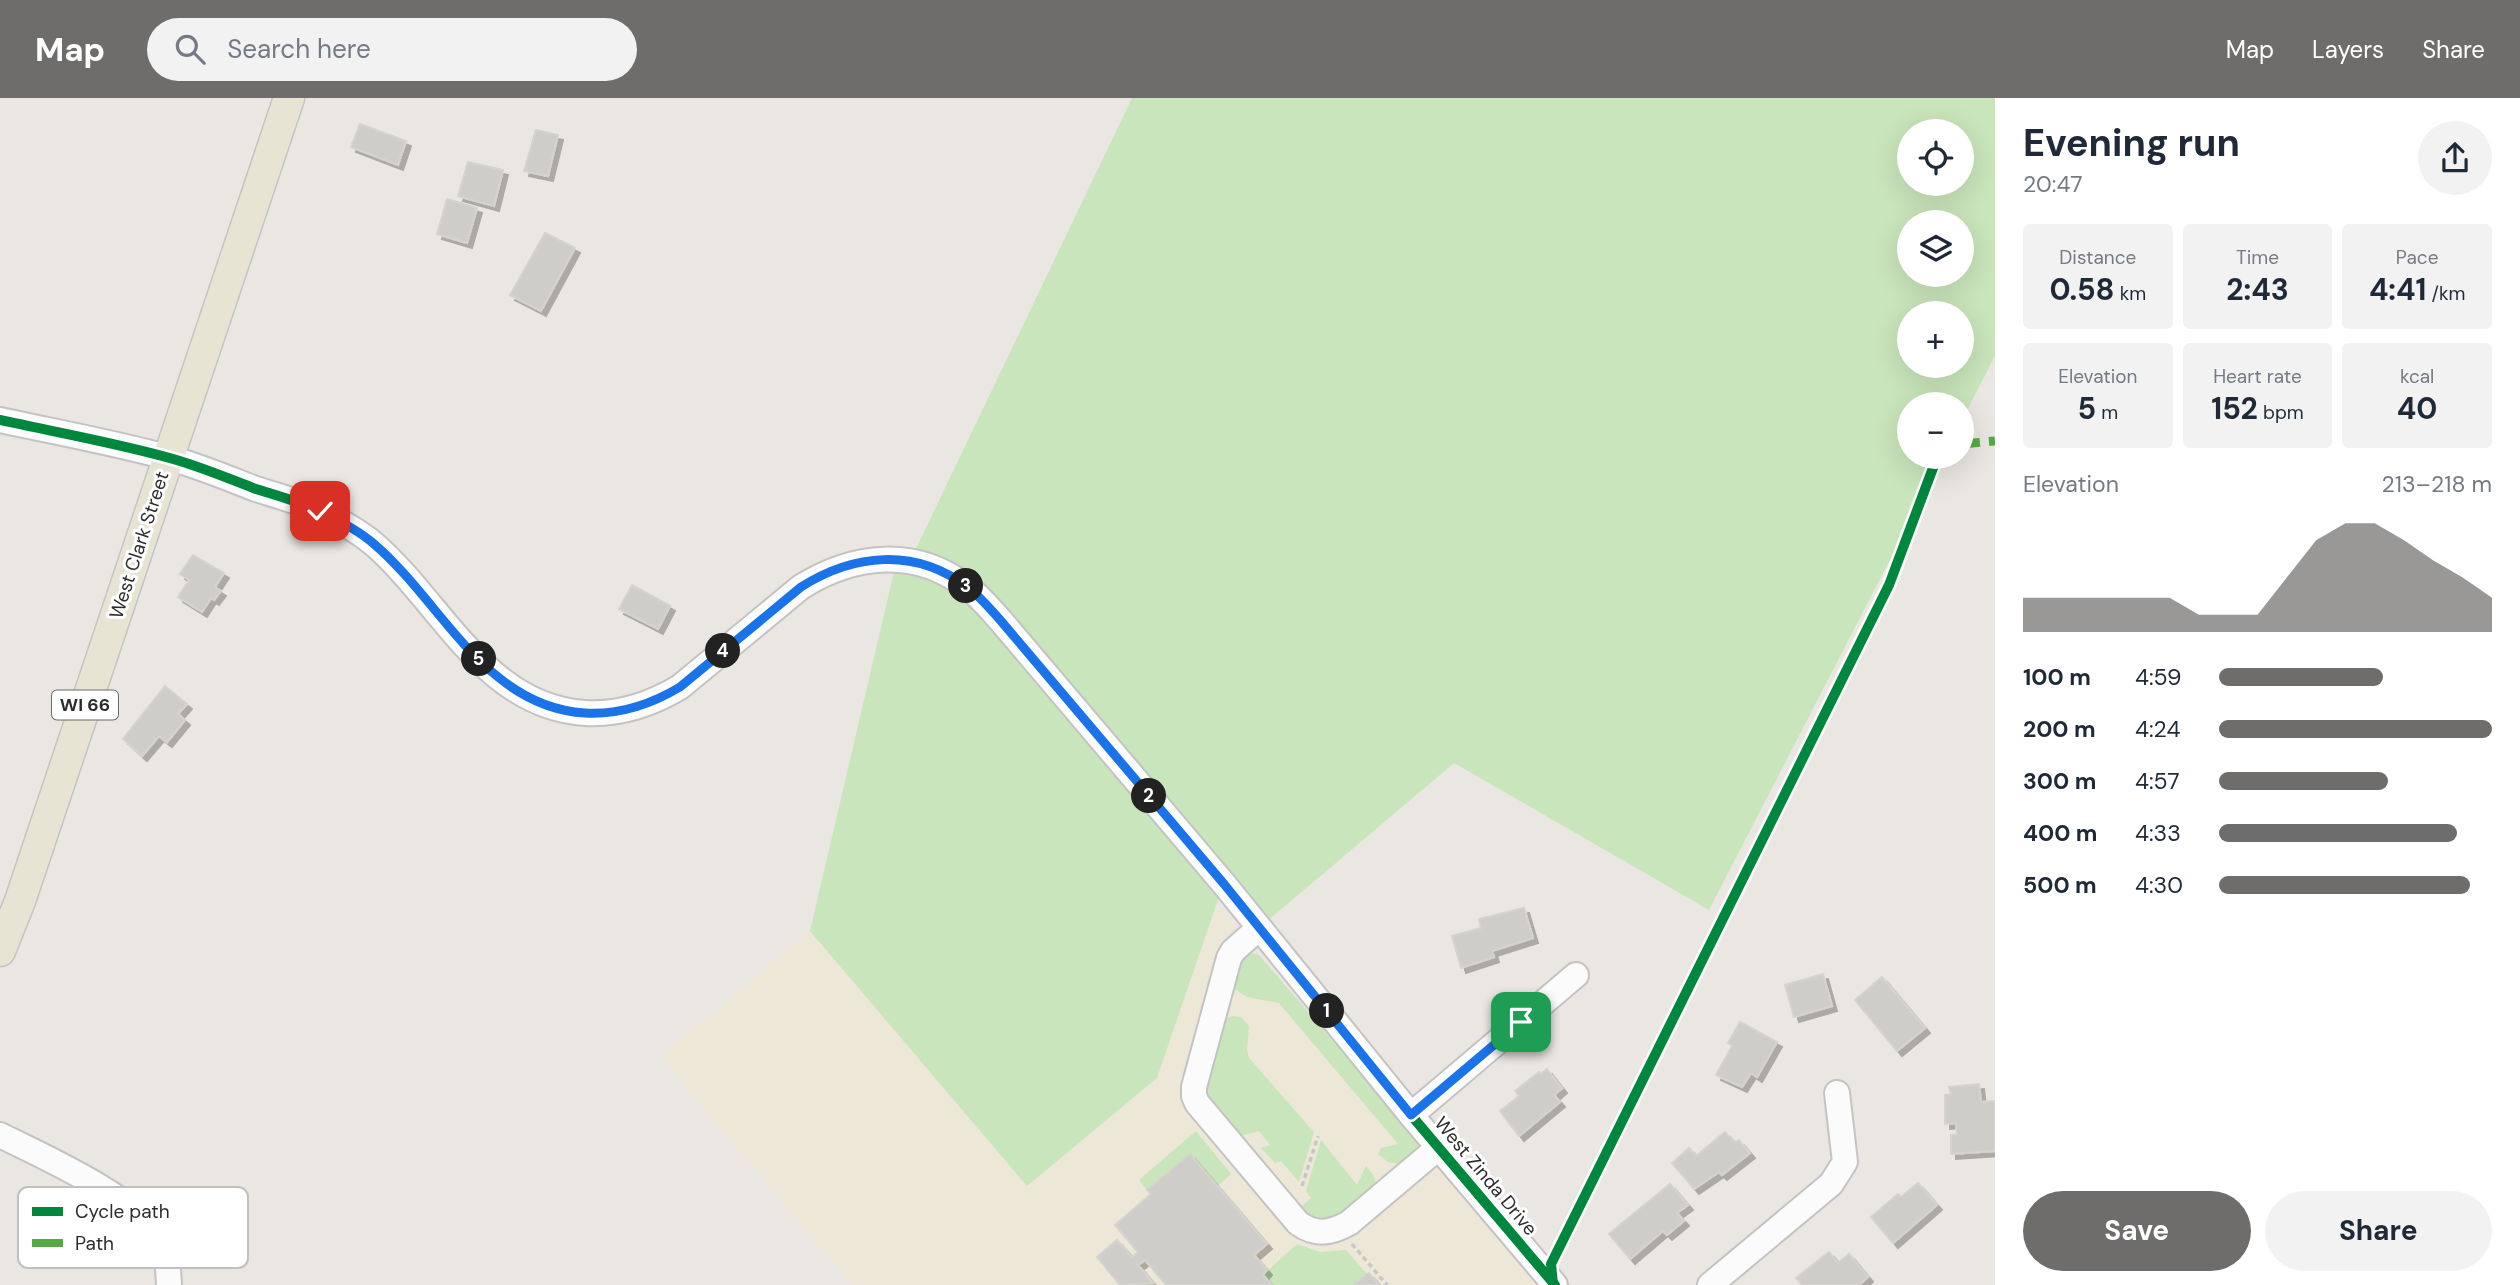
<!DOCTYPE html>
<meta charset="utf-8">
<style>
:root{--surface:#fff;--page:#f2f2f3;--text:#1f2937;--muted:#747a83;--accent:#6e6d6c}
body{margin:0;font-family:"DM Sans",sans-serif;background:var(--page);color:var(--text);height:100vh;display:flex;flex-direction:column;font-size:26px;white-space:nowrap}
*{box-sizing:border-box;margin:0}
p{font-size:23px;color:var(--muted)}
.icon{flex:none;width:38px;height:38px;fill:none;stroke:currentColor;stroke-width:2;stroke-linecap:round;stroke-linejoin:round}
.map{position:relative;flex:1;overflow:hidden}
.side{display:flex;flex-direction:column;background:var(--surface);width:525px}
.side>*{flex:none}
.buttons{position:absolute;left:1897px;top:21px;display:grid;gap:14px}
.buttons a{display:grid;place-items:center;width:77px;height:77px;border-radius:50%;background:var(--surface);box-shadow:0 7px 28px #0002;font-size:35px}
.pin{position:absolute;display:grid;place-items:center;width:60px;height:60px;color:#fff;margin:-30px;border-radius:14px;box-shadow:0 4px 10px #0006}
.km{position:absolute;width:35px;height:35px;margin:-18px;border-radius:50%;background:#222;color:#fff;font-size:19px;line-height:35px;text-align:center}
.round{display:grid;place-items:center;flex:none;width:74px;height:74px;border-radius:37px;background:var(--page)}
.headline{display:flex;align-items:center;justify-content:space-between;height:119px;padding:0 28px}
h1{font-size:38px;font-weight:700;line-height:52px}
.figures{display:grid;grid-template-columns:repeat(3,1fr);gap:10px;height:119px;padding:7px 28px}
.figures div{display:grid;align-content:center;border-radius:7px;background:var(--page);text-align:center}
.figures b{font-size:30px;font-weight:700}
.figures small{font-size:19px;font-weight:400}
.figures p{font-size:19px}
.chart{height:196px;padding:14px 28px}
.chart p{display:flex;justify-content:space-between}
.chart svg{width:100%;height:126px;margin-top:7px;fill:var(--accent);opacity:.7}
.primary-button{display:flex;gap:14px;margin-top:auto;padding:14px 28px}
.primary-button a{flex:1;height:80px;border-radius:42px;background:var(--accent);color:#fff;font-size:28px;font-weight:700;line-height:80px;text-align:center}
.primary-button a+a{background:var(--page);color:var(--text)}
ul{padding:0 28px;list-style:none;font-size:23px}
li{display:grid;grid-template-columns:112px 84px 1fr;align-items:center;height:52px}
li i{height:18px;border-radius:9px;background:var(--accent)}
header{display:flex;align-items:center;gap:42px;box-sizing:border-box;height:98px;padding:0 35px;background:var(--accent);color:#fff}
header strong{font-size:33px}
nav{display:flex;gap:38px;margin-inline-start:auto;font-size:24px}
.search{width:490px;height:63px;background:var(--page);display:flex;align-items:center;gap:18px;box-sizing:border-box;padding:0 24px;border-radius:38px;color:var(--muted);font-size:26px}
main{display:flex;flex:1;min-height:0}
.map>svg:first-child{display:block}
.education{fill:#ede7d7}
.green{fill:#c9e5bb;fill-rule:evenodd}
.building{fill:#cfcdc9;stroke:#d5d3ce;stroke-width:2;filter:url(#shadow)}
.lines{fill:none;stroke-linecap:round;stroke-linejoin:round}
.minor-casing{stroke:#c4c3c3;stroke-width:28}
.major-casing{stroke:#c6c4c2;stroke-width:33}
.path{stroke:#c8c8c7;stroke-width:3.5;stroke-dasharray:5 3.5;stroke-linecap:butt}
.minor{stroke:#fcfbfb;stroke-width:24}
.major{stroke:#e7e4d4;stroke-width:30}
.quiet{stroke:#54ab44;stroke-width:9;stroke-dasharray:18 9;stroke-linecap:butt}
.cycleway-casing{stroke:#fff;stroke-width:15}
.cycleway{stroke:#00873e;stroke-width:10}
.route-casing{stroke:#fff;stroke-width:14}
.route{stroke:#1a73e8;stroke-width:9}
.labels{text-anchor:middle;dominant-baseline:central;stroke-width:6;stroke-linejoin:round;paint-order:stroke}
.shield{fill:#fff;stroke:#6b6b6b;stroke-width:2}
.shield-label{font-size:18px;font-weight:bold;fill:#2c2c2c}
.street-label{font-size:19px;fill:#2c2c2c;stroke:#fff}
.key{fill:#fff;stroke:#c0c0c0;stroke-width:2}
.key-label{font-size:19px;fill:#2c2c2c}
</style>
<header>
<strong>Map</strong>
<div class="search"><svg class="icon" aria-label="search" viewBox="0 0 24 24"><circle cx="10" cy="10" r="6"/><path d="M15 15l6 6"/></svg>Search here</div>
<nav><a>Map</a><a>Layers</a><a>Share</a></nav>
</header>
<main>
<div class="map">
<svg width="1995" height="1187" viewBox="0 0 1995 1187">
<defs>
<filter id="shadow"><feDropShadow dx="5" dy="5" stdDeviation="0" flood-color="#0004"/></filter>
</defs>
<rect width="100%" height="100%" fill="#eae7e2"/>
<polygon class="education" points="1214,805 1543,1187 852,1187 660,959 810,833 1027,1088"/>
<g class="green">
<path d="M1132,0h863v258l-33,64v-16h-53v53h34l-234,453 -255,-147 -195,165 -36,-43 -66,193 -130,108 -217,-255 87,-372 13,2zM1909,33h53v53h-53zM1909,124h53v53h-53zM1909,215h53v53h-53z"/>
<polygon points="1252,855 1259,857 1421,1045 1421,1050 1403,1067 1388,1064 1378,1056 1381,1050 1398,1046 1279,905 1247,899 1236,892 1233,888 1235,866 1246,856"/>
<polygon points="1232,918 1241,919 1249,928 1247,952 1249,960 1314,1034 1299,1084 1281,1063 1275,1065 1261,1050 1270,1047 1259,1033 1237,1039 1202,998 1225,921"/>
<polygon points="1196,1033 1231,1076 1218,1088 1190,1056 1147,1092 1139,1082"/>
<path d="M1321,1042l36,45 9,-19c7,8 11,13 9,24l-32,29 -28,4 -17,-14 13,-11 -5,-7z"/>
<polygon points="1297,1146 1320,1154 1346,1152 1367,1176 1354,1187 1272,1187 1263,1177"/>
</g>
<g class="building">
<polygon points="360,26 406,43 398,67 351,49"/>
<polygon points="536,32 558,37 548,78 524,73"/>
<polygon points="468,64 503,72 494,108 458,98"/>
<polygon points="447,101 477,110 467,145 437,136"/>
<polygon points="545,135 575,150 541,213 510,197"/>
<polygon points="193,457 224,475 215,489 221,493 214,502 211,500 202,514 178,499 189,482 180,476"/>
<polygon points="632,487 670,508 658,531 619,511"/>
<polygon points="165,588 187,606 178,616 185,622 167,644 159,638 142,658 123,641"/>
<polygon points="1524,810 1533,840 1492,853 1494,859 1461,870 1452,838 1481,830 1479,821"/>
<polygon points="1823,876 1832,908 1794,919 1785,887"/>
<polygon points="1882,879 1925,930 1897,953 1855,902"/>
<polygon points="1740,924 1777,944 1757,979 1751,975 1742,989 1716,977 1732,948 1728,945"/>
<polygon points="1547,971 1562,990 1554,997 1560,1004 1519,1038 1500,1013 1519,998 1515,993 1539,974 1540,976"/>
<polygon points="1979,986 1981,1004 1995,1003 1995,1053 1951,1056 1951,1037 1957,1036 1956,1025 1945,1026 1945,997 1951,996 1949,989"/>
<polygon points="1725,1034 1735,1045 1739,1042 1750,1055 1722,1077 1719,1074 1694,1091 1672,1065 1689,1050 1696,1058"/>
<polygon points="1190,1056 1267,1146 1254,1157 1267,1172 1263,1177 1272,1187 1166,1187 1145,1162 1138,1167 1153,1185 1120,1187 1097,1159 1117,1142 1132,1159 1138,1154 1115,1127 1151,1096 1147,1092"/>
<polygon points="1918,1085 1937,1107 1893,1145 1871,1119 1898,1096 1901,1099"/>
<polygon points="1670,1086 1688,1107 1677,1115 1684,1123 1667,1137 1663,1133 1630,1161 1609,1136"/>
<polygon points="1829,1154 1838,1165 1849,1156 1868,1179 1859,1187 1802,1187 1796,1180"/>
<polygon points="1369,1175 1379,1187 1354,1187 1367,1176"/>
</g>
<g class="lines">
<defs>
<g id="minor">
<path d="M0,322c55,12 111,22 166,37 31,8 61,21 90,32 22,7 45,13 65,23 19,9 39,20 54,33 67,59 111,162 210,168 35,2 65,-8 95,-26l121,-100c53,-33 114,-40 166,0 13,9 23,22 34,34l223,263 187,231 144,170"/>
<path d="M1259,830l-26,23 -4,7 -35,129v9l3,7 101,120c18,13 33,10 51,0l90,-76"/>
<polyline points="1411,1017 1576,877"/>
<path d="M0,1037c42,21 142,65 162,107 6,14 6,28 7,43"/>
<polyline points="1710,1187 1831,1086 1845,1064 1837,995"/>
</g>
<polyline id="major" points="0,853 20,803 289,0"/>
</defs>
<use href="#minor" class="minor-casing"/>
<use href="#major" class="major-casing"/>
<g class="path">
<polyline points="1302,1088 1318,1038"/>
<polyline points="1352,1146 1387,1187"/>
</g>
<use href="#minor" class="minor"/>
<use href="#major" class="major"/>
<polyline class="quiet" points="1962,346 1995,343"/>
<defs>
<g id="cycleway">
<path d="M0,322c55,12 111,22 166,37 31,8 61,21 90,32 22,7 45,13 65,23 19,9 39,20 54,33 67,59 111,162 210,168 35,2 65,-8 95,-26l121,-100c53,-33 114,-40 166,0 13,9 23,22 34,34l223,263 187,231 144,170"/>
<polyline points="1553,1186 1551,1166 1889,487 1936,362 1940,359"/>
</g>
</defs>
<use href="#cycleway" class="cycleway-casing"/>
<use href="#cycleway" class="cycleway"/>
</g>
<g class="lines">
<defs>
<path id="route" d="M320,413c19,10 38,19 54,33 68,58 111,163 211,169 35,2 65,-8 95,-26l121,-100c52,-33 114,-40 166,0 13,9 23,22 34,34l223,263 187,231 110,-93"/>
</defs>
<use href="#route" class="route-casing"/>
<use href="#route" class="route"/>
</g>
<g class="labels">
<rect class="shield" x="52" y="592.5" width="66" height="29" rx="5"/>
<g class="shield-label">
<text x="85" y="607">WI 66</text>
</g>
<g class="street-label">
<text transform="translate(139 447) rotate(-72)">West Clark Street</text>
<text transform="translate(1486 1078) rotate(50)">West Zinda Drive</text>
</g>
</g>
<rect x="18" y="1089" width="230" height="81" rx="10" class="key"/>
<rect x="32" y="1109" width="31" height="9" fill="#00873e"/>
<rect x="32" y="1141" width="31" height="8" fill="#54ab44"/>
<g class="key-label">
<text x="75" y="1120">Cycle path</text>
<text x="75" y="1152">Path</text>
</g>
</svg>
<div class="buttons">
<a><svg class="icon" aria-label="locate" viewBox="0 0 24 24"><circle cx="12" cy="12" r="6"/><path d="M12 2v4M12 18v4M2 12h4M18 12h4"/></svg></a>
<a><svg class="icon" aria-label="layers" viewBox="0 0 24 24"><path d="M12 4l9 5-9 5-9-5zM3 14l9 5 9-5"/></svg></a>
<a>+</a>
<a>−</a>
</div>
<div class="pin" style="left:1521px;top:924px;background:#1e9e55"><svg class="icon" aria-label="arrive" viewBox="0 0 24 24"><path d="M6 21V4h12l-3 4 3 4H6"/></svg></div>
<div class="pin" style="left:320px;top:413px;background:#d93025"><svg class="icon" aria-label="check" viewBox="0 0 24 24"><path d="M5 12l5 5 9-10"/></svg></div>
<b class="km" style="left:1327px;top:913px">1</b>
<b class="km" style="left:1149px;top:698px">2</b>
<b class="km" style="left:966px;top:488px">3</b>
<b class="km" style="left:723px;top:553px">4</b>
<b class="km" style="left:479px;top:561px">5</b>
</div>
<section class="side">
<div class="headline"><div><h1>Evening run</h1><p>20:47</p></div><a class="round"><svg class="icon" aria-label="share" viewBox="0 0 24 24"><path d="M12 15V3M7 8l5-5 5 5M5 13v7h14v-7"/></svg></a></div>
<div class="figures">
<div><p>Distance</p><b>0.58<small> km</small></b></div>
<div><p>Time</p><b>2:43</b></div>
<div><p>Pace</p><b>4:41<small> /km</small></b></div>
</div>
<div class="figures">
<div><p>Elevation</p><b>5<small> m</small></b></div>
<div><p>Heart rate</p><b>152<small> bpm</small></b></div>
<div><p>kcal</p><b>40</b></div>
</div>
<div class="chart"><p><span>Elevation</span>213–218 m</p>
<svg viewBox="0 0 160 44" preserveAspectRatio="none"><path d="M0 44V32L10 32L20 32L30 32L40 32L50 32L60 38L70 38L80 38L90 25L100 12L110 6L120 6L130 12L140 19L150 25L160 32V44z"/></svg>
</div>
<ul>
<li><b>100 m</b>4:59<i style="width:60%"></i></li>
<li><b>200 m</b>4:24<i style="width:100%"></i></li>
<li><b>300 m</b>4:57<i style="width:62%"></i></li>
<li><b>400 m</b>4:33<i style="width:87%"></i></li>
<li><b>500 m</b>4:30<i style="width:92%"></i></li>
</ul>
<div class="primary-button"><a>Save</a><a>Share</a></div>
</section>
</main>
